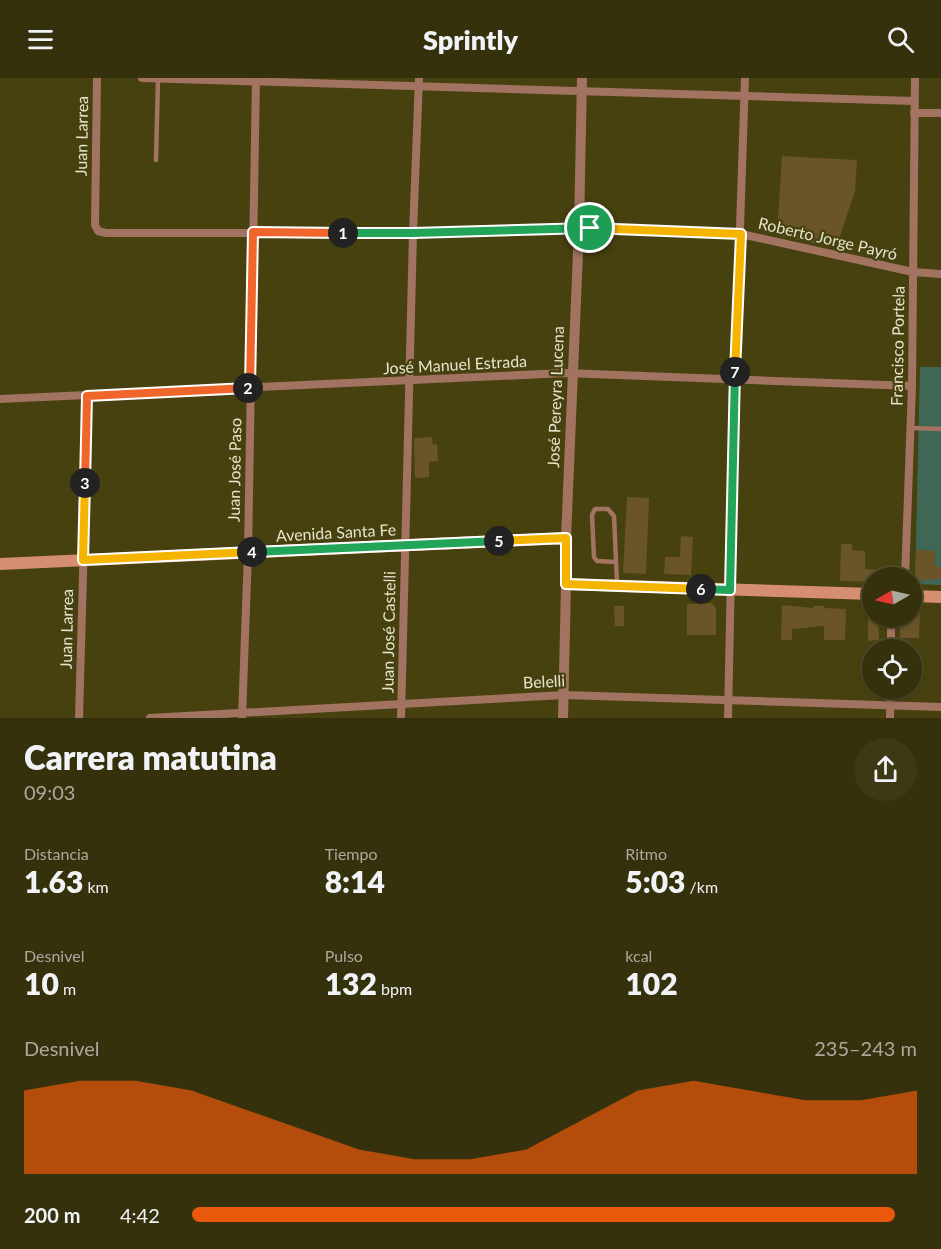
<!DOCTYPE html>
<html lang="es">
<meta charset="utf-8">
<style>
:root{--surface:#35310c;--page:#3d3915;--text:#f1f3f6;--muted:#aaa99d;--line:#4f4c2d;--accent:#ea580c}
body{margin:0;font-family:Lato,sans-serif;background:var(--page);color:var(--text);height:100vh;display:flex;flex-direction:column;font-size:22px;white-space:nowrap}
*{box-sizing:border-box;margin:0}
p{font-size:20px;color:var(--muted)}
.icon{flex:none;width:33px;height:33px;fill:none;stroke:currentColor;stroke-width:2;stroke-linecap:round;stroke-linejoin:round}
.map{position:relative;height:640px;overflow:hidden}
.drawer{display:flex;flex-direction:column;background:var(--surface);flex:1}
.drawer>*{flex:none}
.needle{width:39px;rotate:261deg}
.tools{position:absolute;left:862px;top:489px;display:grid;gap:12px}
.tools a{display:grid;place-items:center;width:60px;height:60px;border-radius:50%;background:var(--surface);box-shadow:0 2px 4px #0004,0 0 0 2px var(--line);font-size:30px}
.pin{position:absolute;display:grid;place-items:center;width:51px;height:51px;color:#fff;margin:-26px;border:3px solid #fff;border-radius:50%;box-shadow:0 2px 6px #0007}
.km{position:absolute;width:30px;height:30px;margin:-15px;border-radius:50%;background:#222;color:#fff;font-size:16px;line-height:30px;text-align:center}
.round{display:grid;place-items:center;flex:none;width:63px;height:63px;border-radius:32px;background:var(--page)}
.overview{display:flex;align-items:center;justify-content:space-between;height:102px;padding:0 24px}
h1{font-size:33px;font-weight:800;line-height:45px}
.figures{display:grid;grid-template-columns:repeat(3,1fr);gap:9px;height:102px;padding:6px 24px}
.figures div{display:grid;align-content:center}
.figures b{font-size:30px;font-weight:800}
.figures small{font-size:16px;font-weight:400}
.figures p{font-size:16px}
.chart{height:168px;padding:12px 24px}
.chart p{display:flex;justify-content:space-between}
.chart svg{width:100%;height:108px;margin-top:6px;fill:var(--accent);opacity:.7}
ul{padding:0 24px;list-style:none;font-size:20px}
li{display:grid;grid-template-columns:96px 72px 1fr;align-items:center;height:45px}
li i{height:15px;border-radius:8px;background:var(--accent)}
header{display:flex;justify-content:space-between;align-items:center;height:78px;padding:0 24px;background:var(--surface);font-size:27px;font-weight:800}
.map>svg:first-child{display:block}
.green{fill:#406755}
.building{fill:#6a5428}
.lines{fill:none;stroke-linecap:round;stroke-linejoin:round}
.service{stroke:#a17360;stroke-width:4.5}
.minor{stroke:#a17360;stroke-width:8}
.tertiary{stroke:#a17360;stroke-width:10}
.secondary{stroke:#d68e71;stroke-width:12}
.split-1-casing{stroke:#fff;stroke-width:12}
.split-2-casing{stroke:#fff;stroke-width:12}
.split-3-casing{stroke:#fff;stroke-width:12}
.split-4-casing{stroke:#fff;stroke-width:12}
.split-5-casing{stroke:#fff;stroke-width:12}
.split-6-casing{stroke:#fff;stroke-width:12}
.split-7-casing{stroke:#fff;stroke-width:12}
.split-8-casing{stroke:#fff;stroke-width:12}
.split-1{stroke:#22a559;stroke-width:8}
.split-2{stroke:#f0652b;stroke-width:8}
.split-3{stroke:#f0652b;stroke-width:8}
.split-4{stroke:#f5b400;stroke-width:8}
.split-5{stroke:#22a559;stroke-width:8}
.split-6{stroke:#f5b400;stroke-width:8}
.split-7{stroke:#22a559;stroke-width:8}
.split-8{stroke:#f5b400;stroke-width:8}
.labels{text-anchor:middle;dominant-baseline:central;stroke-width:4.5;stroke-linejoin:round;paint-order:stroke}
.street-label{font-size:16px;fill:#e5e3ca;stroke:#474110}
</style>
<header><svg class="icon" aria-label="menu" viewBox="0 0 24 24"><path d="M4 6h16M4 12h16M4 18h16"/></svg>Sprintly<svg class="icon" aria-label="search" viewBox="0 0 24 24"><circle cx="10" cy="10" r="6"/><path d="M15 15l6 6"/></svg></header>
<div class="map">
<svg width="941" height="640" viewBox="0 0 941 640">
<rect width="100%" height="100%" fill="#474110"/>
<polygon class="green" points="920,289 941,289 941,507 915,506"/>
<g class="building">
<polygon points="782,78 857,82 855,113 836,170 777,157"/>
<polygon points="432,359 433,367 437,366 438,383 429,384 429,399 415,400 414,360"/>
<polygon points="627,419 649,420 646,496 623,495"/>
<polygon points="681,458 693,459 691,497 664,496 665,479 680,479"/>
<polygon points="841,466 852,466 852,472 865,473 865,491 896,493 895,500 873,500 873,504 840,503"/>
<polygon points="916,472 935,473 935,488 941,489 941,501 915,502"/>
<polygon points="712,525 716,531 716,557 687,557 687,526"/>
<polygon points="782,527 813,530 813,528 824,528 824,530 846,531 845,562 824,562 824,548 792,551 792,562 781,562"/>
<polygon points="614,528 624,528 624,548 615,548"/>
<polygon points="912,533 920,533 919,560 900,560 900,538 912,538"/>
<polygon points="868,538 878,538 879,562 868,563"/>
</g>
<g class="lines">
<g class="service">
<polyline points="156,82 158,1"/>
<polyline points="911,350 941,351"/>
<polyline points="615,484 597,483 594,479 592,437 595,431 608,431 614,438 617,505"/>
</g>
<g class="minor">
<polyline points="97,0 95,147 98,153 106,155 413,155 590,151 741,156 913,194 941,196"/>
<polyline points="142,0 914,23"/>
<polyline points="914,35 941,35"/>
<polyline points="0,321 565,295 912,308"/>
<polyline points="905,500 912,308 915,0"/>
<polyline points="891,572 891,538"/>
<polyline points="79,640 88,318"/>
<polyline points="150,640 564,617 941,629"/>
<polyline points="242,640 248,475 256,0"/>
<polyline points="401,640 413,155 419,0"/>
<polyline points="728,640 735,301 745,0"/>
<polyline points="890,640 891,610"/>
</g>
<g class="tertiary">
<polyline points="566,460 579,151 582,0"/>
<polyline points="563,640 566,506"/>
</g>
<g class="secondary">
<polyline points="0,486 566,460 566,506 873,516"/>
<polyline points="912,518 941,519"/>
</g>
</g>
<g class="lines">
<defs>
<polyline id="split-1" points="343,155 413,155 590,150"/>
<polyline id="split-2" points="248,310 250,310 253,154 343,155"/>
<polyline id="split-3" points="85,405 87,318 248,310"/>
<polyline id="split-4" points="85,405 83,482 252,474"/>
<polyline id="split-5" points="252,474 499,463"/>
<polyline id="split-6" points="499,463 566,460 566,506 701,511"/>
<polyline id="split-7" points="701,511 730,512 735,294"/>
<polyline id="split-8" points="590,150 741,156 735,294"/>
</defs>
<use href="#split-1" class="split-1-casing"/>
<use href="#split-2" class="split-2-casing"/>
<use href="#split-3" class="split-3-casing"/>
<use href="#split-4" class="split-4-casing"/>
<use href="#split-5" class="split-5-casing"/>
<use href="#split-6" class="split-6-casing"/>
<use href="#split-7" class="split-7-casing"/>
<use href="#split-8" class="split-8-casing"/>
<use href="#split-1" class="split-1"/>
<use href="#split-2" class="split-2"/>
<use href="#split-3" class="split-3"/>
<use href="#split-4" class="split-4"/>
<use href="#split-5" class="split-5"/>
<use href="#split-6" class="split-6"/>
<use href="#split-7" class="split-7"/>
<use href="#split-8" class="split-8"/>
</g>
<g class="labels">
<g class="street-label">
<text transform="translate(81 58) rotate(-89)">Juan Larrea</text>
<text transform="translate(828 160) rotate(13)">Roberto Jorge Payró</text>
<text transform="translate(897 268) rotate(-89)">Francisco Portela</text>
<text transform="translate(455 286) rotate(-3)">José Manuel Estrada</text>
<text transform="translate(555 319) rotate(-88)">José Pereyra Lucena</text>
<text transform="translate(234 392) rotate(-89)">Juan José Paso</text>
<text transform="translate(336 454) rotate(-3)">Avenida Santa Fe</text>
<text transform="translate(66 551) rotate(-89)">Juan Larrea</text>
<text transform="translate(388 554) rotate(-89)">Juan José Castelli</text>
<text transform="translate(544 603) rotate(-3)">Belelli</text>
</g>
</g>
</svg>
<div class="tools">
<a><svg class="needle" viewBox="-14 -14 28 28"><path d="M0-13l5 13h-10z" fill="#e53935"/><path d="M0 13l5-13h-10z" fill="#aaa99d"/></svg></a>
<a><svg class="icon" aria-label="locate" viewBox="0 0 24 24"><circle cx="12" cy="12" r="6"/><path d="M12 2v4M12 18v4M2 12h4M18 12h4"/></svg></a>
</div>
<div class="pin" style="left:590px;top:150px;background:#1e9e55"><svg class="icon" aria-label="arrive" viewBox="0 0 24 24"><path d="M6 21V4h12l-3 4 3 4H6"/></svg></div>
<b class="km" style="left:343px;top:155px">1</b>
<b class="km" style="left:248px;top:310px">2</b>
<b class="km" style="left:85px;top:405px">3</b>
<b class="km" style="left:252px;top:474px">4</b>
<b class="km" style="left:499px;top:463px">5</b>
<b class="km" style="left:701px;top:511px">6</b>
<b class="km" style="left:735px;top:294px">7</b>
</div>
<section class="drawer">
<div class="overview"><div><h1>Carrera matutina</h1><p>09:03</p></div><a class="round"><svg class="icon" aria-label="share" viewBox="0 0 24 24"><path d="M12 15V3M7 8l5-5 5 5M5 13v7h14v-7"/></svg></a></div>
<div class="figures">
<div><p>Distancia</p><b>1.63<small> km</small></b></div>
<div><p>Tiempo</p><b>8:14</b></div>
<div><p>Ritmo</p><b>5:03<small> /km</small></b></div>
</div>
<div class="figures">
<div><p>Desnivel</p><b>10<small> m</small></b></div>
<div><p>Pulso</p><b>132<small> bpm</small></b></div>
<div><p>kcal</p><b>102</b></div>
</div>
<div class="chart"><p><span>Desnivel</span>235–243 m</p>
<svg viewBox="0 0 160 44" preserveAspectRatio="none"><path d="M0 44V10L10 6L20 6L30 10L40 18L50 26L60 34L70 38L80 38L90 34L100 22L110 10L120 6L130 10L140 14L150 14L160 10V44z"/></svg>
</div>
<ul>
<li><b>200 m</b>4:42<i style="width:97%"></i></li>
</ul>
</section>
